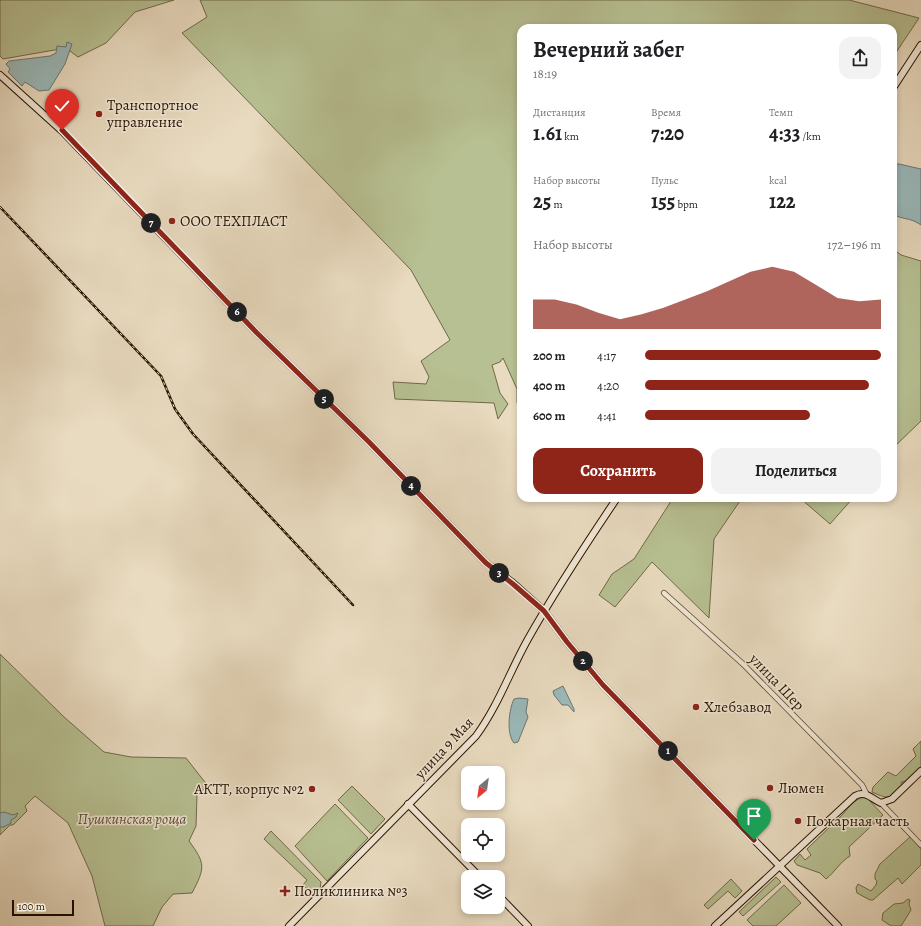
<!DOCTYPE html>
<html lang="ru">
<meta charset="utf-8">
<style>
:root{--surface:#fff;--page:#f2f2f2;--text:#202124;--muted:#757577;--accent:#8f2418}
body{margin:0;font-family:Alegreya,serif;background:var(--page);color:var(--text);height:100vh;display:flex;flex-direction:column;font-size:15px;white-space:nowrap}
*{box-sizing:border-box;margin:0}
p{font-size:13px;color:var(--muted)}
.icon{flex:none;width:22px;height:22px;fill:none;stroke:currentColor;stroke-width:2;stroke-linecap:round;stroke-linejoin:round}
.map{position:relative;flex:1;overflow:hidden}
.sheet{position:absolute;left:517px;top:24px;width:380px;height:478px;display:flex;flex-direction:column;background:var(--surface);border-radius:12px;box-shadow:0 2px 6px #0003}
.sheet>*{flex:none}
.needle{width:26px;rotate:209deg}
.tools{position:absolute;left:461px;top:766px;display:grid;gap:8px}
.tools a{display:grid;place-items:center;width:44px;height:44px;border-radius:8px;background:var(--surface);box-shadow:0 2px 6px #0003;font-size:20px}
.scale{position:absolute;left:12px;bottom:10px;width:62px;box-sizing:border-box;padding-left:4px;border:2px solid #281200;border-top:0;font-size:11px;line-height:14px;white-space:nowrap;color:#281200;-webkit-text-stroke:3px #f1e8d6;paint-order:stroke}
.pin{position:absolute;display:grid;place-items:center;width:34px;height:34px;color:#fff;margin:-41px -17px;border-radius:50% 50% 50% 0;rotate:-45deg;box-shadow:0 0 4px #0007}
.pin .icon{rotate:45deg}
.km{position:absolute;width:20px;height:20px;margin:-10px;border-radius:50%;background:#222;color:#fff;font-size:11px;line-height:20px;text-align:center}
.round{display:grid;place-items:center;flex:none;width:42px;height:42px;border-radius:12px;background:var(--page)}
.overview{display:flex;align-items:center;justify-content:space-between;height:68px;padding:0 16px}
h1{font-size:22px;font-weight:700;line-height:30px}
.metrics{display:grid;grid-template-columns:repeat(3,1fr);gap:6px;height:68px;padding:4px 16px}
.metrics div{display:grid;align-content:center}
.metrics b{font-size:20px;font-weight:700}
.metrics small{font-size:11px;font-weight:400}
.metrics p{font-size:11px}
.chart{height:112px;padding:8px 16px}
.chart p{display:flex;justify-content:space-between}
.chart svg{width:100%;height:72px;margin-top:4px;fill:var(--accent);opacity:.7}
.primary-button{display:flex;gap:8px;margin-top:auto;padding:8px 16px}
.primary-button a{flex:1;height:46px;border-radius:12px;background:var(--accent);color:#fff;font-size:16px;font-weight:700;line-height:46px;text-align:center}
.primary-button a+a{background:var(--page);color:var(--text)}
ul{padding:0 16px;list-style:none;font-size:13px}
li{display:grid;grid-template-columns:64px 48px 1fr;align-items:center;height:30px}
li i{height:10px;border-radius:5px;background:var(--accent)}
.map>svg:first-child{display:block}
.green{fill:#b7c092;stroke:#706949}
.water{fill:#9ab9ba;stroke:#6c7670}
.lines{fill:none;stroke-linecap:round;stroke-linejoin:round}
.street-casing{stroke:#584430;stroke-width:6}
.secondary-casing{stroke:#281200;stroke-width:8}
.street{stroke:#f1e8d6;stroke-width:4.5}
.secondary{stroke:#f1e8d6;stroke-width:6}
.rail-casing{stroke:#281200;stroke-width:2.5}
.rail{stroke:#f1e8d6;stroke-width:1;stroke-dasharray:3;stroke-linecap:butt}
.route-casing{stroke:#fff;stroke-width:8}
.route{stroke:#8f2418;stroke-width:5}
.poi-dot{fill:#8f2418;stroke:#f1e8d6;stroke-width:1.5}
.labels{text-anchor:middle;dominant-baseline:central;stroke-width:3;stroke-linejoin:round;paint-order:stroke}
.poi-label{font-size:15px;fill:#281200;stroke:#f1e8d6;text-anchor:start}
.street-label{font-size:15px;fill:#281200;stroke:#f1e8d6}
.park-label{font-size:15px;font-style:italic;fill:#5a4f33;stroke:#f1e8d6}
</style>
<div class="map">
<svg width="921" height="926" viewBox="0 0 921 926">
<rect width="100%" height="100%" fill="#e9dbc0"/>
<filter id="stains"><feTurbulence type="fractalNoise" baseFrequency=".005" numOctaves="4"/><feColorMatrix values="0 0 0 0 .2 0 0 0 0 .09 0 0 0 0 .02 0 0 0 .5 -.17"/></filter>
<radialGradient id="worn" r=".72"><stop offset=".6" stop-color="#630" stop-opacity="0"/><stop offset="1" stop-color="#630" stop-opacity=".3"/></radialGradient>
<g class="green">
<polygon points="0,0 174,0 135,12 106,43 78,57 66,48 3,59 0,56"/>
<polygon points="200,0 849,0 919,18 893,57 893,28 521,28 521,403 517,403 517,389 503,358 500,362 492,365 500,393 508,404 498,419 494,403 395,399 393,382 426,384 429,377 421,361 450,340 411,270 182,33 207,17"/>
<polygon points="893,249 901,255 921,261 921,421 893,448"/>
<polygon points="673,498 742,498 714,539 709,618 652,562 615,607 599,595 612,574 634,559"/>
<polygon points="800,498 853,498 830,524"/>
<path d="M0,654l64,63 40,35 27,5 55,1 22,28 -11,9 -1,31 -7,15c17,23 16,27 3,52l-19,1 -11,13 -9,19h-48l-13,-50 -24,-53 -33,-27 -10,10 2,5 -14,14h-3l-10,10z"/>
<path d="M921,741v26l-14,14 -6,1 1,4c-13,13 -12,14 -30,6l1,-5 15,-15 8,4 20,-20 -3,-7z"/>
<polygon points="352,786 385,819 371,834 338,800"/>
<path d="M866,797l17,18 -34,32 1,9c-10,6 -15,16 -24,23l-6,-6 -23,-8 -3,-4 6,-7 5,6 6,-5 -4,-6c11,-10 21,-21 32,-31 8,-7 14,-20 27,-21z"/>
<polygon points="335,804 368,838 327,881 295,846"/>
<polygon points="271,831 321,882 320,889 314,895 303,885 307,880 264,839"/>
<polygon points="911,836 921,849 921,865 902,884 898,878 873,900 870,900 857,893 856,888 858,884 871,891 876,885 877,881 875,879 875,874 880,864"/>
<polygon points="776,877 781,882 743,916 739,912"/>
<polygon points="731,879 742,891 735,898 728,891 708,909 704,905"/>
<polygon points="784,885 801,903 776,926 753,926 747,920"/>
<polygon points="908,899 910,900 909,904 911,910 901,926 891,926 882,920 883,913 894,904 903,903"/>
</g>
<g class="water">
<polygon points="67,42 72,44 65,64 49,90 39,91 25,82 22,86 8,72 10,69 6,64 9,61 50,56 56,53 57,46 66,47"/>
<path d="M893,164h6l22,5v56c-11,-8 -19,-5 -28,-11z"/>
<polygon points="563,686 574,709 574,712 568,705 562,705 554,695 553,691"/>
<path d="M519,698l9,1 -2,13 2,5 -10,25 -4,1c-8,-9 -5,-34 0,-44z"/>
<polygon points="4,812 13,815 18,813 16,817 11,820 11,823 4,827 0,827 0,813"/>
</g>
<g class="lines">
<defs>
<g id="street">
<polyline points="664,593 743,664 862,785 866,793"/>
<polyline points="881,803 921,845"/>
</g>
<g id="secondary">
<polyline points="0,75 62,131 257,333 369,442 486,563 513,583 544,611 567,642 603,685 838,926"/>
<polyline points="893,88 921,45"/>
<polyline points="408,804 480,877"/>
<polyline points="498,895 528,926"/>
<path d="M289,926l187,-190c22,-30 34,-65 52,-97 27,-48 58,-95 89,-141"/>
<path d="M715,926l140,-130c10,-6 17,3 26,7l11,-4 29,-28"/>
</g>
</defs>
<use href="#street" class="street-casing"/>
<use href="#secondary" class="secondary-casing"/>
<use href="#street" class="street"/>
<use href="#secondary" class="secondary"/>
<defs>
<polyline id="rail" points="0,207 161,376 175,409 193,434 353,605"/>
</defs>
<use href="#rail" class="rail-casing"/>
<use href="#rail" class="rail"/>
</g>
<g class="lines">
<defs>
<polyline id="route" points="62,130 257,333 369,442 486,563 513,584 544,611 567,642 603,685 754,840"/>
</defs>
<use href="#route" class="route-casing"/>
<use href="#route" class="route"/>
</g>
<g class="poi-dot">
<circle cx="99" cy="114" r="4"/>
<circle cx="172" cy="221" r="4"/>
<circle cx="696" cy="707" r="4"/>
<circle cx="770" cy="788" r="4"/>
<circle cx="312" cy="789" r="4"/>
<circle cx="798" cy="821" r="4"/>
<path d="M283 885h4v4h4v4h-4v4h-4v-4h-4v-4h4z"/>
</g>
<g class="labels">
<g class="poi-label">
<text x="107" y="105">Транспортное<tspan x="107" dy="17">управление</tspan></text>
<text x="180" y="221">ООО ТЕХПЛАСТ</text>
<text x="704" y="707">Хлебзавод</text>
<text x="778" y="788">Люмен</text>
<text x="304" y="789" text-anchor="end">АКТТ, корпус №2</text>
<text x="806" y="821">Пожарная часть</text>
<text x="294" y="891">Поликлиника №3</text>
</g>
<g class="street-label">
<text transform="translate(777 682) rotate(46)">улица Шер</text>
<text transform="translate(444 748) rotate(-47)">улица 9 Мая</text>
</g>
<g class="park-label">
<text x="132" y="819">Пушкинская роща</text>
</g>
</g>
<rect width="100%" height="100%" filter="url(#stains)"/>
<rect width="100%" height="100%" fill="url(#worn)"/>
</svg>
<div class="tools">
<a><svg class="needle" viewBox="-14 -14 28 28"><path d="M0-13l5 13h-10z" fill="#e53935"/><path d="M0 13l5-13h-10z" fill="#757577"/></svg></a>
<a><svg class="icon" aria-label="locate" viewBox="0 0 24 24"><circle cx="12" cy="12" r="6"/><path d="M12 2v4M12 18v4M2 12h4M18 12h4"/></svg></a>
<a><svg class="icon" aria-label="layers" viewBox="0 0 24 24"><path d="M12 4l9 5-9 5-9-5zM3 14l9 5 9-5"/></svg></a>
</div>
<div class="scale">100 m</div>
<div class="pin" style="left:754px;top:840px;background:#1e9e55"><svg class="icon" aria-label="arrive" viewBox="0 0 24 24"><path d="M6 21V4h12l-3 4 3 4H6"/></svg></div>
<div class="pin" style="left:62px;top:130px;background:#d93025"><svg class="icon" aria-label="check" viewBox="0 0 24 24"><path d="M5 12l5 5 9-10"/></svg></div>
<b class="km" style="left:668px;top:751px">1</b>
<b class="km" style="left:583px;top:661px">2</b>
<b class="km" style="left:499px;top:573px">3</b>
<b class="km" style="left:411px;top:486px">4</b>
<b class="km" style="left:324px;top:399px">5</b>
<b class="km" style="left:237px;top:312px">6</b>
<b class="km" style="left:151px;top:223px">7</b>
<section class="sheet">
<div class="overview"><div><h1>Вечерний забег</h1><p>18:19</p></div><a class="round"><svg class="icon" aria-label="share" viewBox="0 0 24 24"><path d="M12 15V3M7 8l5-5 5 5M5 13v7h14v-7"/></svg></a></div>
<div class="metrics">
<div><p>Дистанция</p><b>1.61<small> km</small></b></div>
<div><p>Время</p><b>7:20</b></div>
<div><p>Темп</p><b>4:33<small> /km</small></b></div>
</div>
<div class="metrics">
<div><p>Набор высоты</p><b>25<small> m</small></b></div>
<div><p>Пульс</p><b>155<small> bpm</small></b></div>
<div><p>kcal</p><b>122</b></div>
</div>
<div class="chart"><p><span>Набор высоты</span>172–196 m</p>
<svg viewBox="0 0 160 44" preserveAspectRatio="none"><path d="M0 44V26L10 26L20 29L30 34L40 38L50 35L60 31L70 26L80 21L90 15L100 9L110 6L120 9L130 17L140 25L150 27L160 26V44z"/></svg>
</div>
<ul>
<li><b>200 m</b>4:17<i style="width:100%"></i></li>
<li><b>400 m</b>4:20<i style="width:95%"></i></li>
<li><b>600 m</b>4:41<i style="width:70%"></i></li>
</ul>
<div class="primary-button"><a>Сохранить</a><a>Поделиться</a></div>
</section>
</div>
